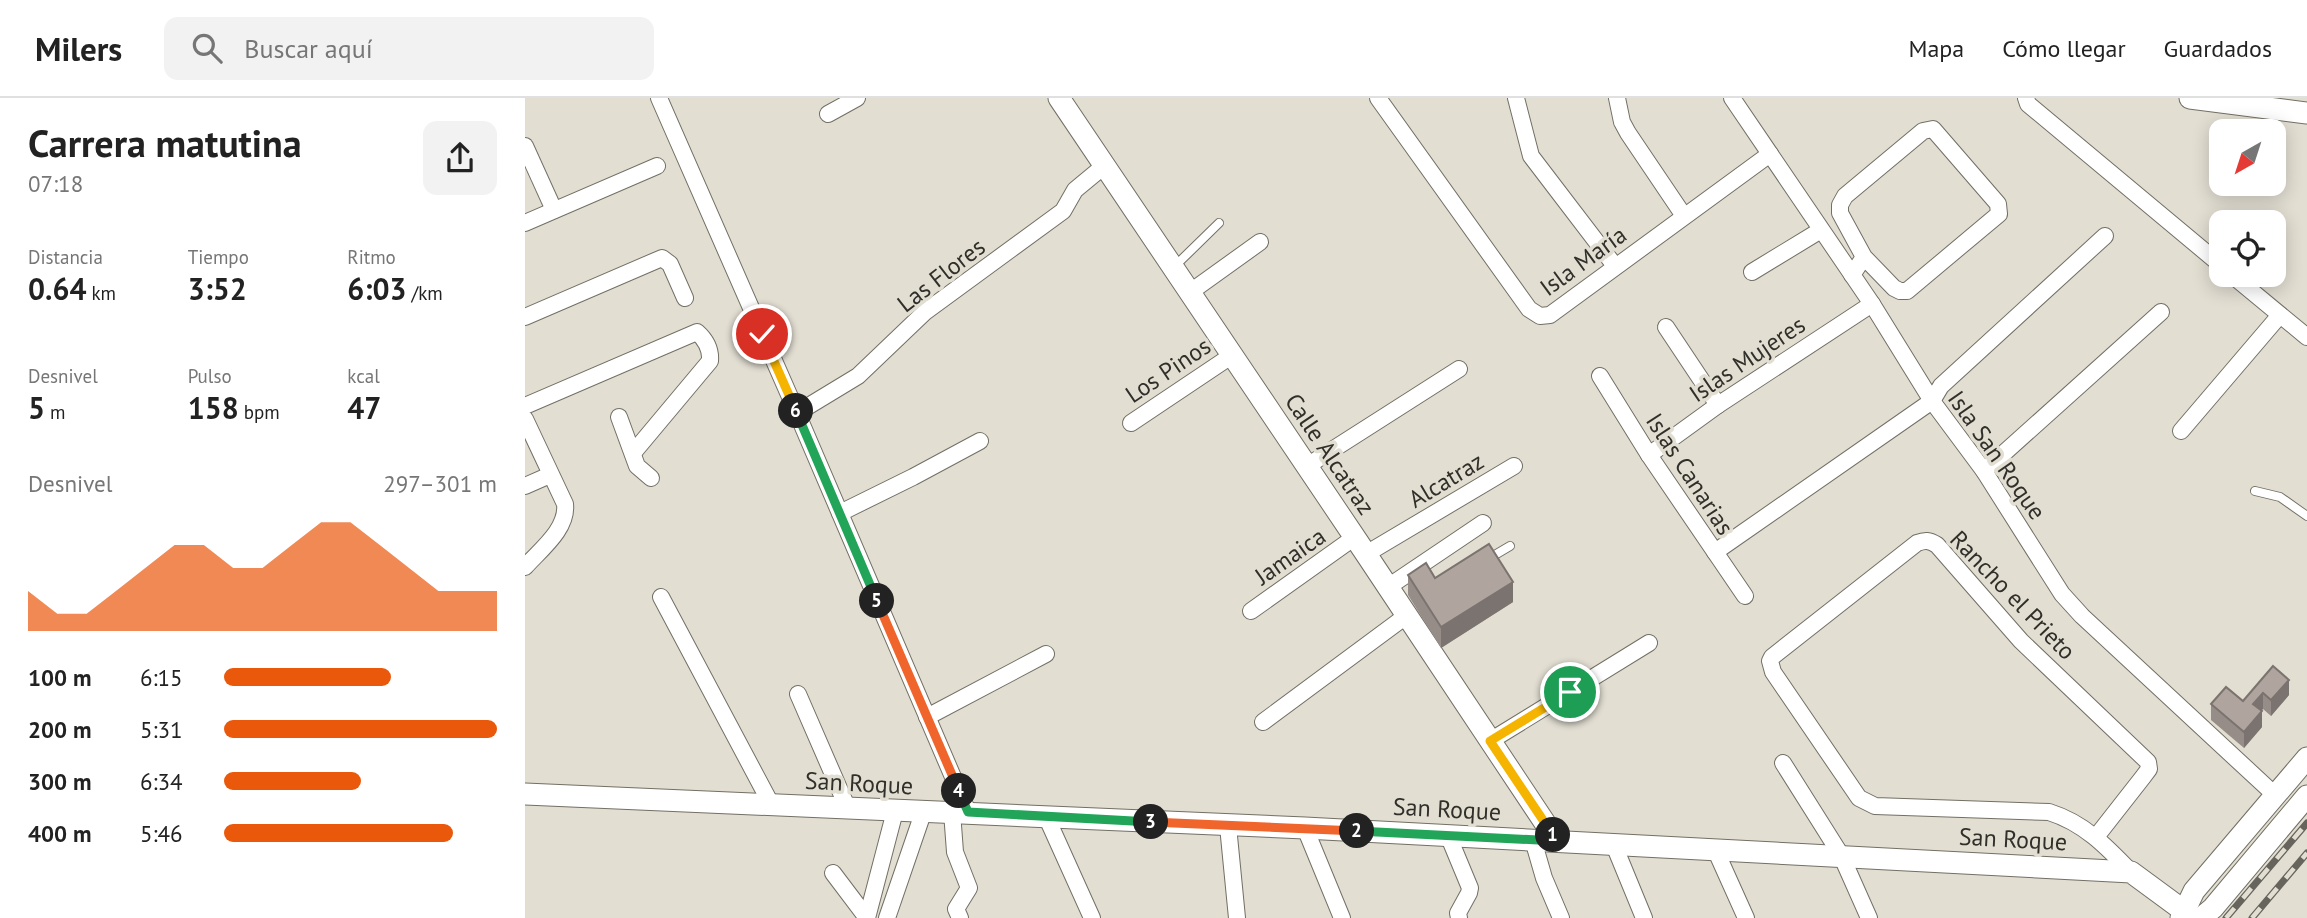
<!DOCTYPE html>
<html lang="es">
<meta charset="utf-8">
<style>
:root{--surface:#fff;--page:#f2f2f2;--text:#222;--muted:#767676;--line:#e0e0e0;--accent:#ea580c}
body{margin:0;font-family:"PT Sans",sans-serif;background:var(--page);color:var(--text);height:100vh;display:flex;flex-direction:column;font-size:26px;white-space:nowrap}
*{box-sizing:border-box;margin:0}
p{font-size:23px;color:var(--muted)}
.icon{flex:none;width:38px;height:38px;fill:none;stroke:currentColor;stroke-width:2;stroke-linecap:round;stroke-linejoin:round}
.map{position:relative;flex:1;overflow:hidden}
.panel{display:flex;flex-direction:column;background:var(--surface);width:525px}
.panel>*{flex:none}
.needle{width:46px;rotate:219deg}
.tools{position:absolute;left:1684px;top:21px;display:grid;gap:14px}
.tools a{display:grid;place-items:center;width:77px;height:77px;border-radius:14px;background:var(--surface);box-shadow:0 4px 18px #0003;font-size:35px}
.pin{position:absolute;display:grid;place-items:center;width:60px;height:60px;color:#fff;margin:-30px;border:4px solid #fff;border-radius:50%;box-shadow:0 2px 7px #0007}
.km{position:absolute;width:35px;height:35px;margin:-18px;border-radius:50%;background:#222;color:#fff;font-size:19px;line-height:35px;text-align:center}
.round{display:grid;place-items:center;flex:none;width:74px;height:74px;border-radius:14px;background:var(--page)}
.summary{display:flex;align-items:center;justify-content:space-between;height:119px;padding:0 28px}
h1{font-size:38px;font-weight:800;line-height:52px}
.metrics{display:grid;grid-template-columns:repeat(3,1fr);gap:10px;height:119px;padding:7px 28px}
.metrics div{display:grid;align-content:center}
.metrics b{font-size:30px;font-weight:800}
.metrics small{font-size:19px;font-weight:400}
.metrics p{font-size:19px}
.chart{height:196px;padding:14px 28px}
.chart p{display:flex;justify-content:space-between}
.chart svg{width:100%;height:126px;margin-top:7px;fill:var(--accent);opacity:.7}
ul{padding:0 28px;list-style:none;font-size:23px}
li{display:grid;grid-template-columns:112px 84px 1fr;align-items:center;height:52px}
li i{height:18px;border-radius:9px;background:var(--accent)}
header{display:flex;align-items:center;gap:42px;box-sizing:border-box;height:98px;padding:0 35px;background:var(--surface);border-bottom:2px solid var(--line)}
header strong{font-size:33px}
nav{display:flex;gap:38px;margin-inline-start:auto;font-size:24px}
.search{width:490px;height:63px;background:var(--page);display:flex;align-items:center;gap:18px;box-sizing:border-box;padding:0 24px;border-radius:14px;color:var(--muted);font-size:26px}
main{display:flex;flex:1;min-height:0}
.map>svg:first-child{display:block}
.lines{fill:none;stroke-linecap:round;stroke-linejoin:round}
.lane-casing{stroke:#726f64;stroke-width:10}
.street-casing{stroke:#726f64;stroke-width:18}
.secondary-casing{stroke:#726f64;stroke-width:23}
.lane{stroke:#fff;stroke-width:8}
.street{stroke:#fff;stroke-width:16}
.secondary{stroke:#fff;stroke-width:21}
.rail-casing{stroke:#66645d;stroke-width:7}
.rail{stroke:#e2ded2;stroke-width:4.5;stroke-dasharray:13;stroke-linecap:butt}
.wall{fill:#978d88}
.shaded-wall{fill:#7b736f}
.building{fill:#b0a49e;stroke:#7b736f;stroke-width:2}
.split-1-casing{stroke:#fff;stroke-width:14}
.split-2-casing{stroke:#fff;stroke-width:14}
.split-3-casing{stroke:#fff;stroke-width:14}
.split-4-casing{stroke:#fff;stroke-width:14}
.split-5-casing{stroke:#fff;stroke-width:14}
.split-6-casing{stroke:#fff;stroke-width:14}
.split-7-casing{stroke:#fff;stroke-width:14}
.split-1{stroke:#f5b400;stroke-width:9}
.split-2{stroke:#22a559;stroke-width:9}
.split-3{stroke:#f0652b;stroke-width:9}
.split-4{stroke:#22a559;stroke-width:9}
.split-5{stroke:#f0652b;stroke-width:9}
.split-6{stroke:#22a559;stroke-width:9}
.split-7{stroke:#f5b400;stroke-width:9}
.labels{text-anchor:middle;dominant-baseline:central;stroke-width:7;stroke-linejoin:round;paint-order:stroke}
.street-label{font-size:24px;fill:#302f2a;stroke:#e2ded2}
</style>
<header>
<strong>Milers</strong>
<div class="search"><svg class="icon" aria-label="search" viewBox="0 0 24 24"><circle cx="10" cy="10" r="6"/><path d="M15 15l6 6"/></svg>Buscar aquí</div>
<nav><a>Mapa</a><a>Cómo llegar</a><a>Guardados</a></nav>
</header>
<main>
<section class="panel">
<div class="summary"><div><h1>Carrera matutina</h1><p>07:18</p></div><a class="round"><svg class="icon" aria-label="share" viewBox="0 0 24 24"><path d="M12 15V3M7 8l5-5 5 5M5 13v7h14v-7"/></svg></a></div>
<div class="metrics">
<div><p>Distancia</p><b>0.64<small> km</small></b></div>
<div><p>Tiempo</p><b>3:52</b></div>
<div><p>Ritmo</p><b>6:03<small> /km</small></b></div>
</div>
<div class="metrics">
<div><p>Desnivel</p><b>5<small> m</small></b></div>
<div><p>Pulso</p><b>158<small> bpm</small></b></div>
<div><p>kcal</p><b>47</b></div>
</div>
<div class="chart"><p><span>Desnivel</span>297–301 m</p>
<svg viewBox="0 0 160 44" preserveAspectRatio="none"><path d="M0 44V30L10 38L20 38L30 30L40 22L50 14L60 14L70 22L80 22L90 14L100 6L110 6L120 14L130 22L140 30L150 30L160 30V44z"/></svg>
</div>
<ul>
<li><b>100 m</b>6:15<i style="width:61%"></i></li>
<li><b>200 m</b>5:31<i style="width:100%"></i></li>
<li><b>300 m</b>6:34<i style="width:50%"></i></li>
<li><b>400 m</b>5:46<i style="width:84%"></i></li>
</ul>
</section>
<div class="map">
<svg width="1782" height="820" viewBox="0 0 1782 820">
<rect width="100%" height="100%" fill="#e2ded2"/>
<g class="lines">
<defs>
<g id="lane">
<polyline points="650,168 694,125"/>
<polyline points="1730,393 1755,399 1782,418"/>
<polyline points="963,461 985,448"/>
</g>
<g id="street">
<polyline points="134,0 272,315 443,714"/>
<polyline points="853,0 1004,211 1015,218 1025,217 1245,56"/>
<polyline points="991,0 1006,58 1090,168"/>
<polyline points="1092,0 1097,24 1103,35 1159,118"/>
<polyline points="1207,0 1347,206 1407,303 1459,373 1537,496 1557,518 1750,697"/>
<polyline points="1501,0 1503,6 1696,167"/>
<polyline points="303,16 332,0"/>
<polyline points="0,48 29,112"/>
<polyline points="0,125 132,68"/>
<polyline points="1227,174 1296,132"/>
<polyline points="1327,177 1339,159 1315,115 1315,107 1320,98 1398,33 1408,31 1473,106 1474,116 1382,193 1375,193 1369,190 1339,159"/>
<polyline points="1707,177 1782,239"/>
<polyline points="664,195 735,144"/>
<polyline points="0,219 137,160 145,166 160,200"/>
<polyline points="1141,229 1193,307"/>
<polyline points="1075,278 1124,357 1220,498"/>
<path d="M0,308l172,-74c9,8 14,17 13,29l-77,92"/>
<polyline points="272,315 333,278 400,214 538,113 550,92 579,68"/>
<polyline points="94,319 112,368 126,380"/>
<path d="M0,321l40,85c3,25 -25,46 -40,63"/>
<polyline points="606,325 706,258"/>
<polyline points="1656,333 1755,217"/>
<polyline points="1124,357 1193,307 1347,206"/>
<polyline points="782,368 934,271"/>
<polyline points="1459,373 1636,214"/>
<polyline points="0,388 25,377"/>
<polyline points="315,415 388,379 455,343"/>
<polyline points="1190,454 1407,303 1416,288 1580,138"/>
<polyline points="841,456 989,368"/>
<polyline points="863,489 958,425"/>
<polyline points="136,499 246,706"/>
<polyline points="726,513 830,439"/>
<polyline points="273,596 323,711"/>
<polyline points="402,619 521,556"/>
<polyline points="738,624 881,518"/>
<polyline points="965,643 1124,545"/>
<polyline points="1258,665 1316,757 1344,820"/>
<polyline points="427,714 430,754 444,790 431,811 435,820"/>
<polyline points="521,718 567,820"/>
<polyline points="703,728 712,820"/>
<polyline points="780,730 817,820"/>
<polyline points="923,737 945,790 944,795 933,815 934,820"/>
<path d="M1571,739l47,-60 6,-8 -1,-7 -127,-121 -84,-96c-8,-5 -12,-5 -20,-2l-145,114 -2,4 3,11 86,126 16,8 174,6c35,11 57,34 82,60"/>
<polyline points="1008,742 1019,780 1036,820"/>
<polyline points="1089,747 1119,820"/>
<polyline points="1190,751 1221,820"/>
<polyline points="308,775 342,820"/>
<polyline points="342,820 370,713"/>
<polyline points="362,820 398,715"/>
</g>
<g id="secondary">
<polyline points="534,0 841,456 1032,743"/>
<polyline points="1665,0 1782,15"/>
<polyline points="0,696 780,730 1606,774 1659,813"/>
<polyline points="1656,820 1669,793 1782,660"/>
<polyline points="1676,820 1688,810 1782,698"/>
</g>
</defs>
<use href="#lane" class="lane-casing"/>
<use href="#street" class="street-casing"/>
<use href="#secondary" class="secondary-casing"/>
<use href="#lane" class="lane"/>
<use href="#street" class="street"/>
<use href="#secondary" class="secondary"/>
<defs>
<g id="rail">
<polyline points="1701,820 1782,725"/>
<polyline points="1727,820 1782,755"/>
</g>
</defs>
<use href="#rail" class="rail-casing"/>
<use href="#rail" class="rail"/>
</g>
<g class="wall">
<polygon points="883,477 910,480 988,504 916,550 883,497"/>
<polygon points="1748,568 1764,597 1746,618 1738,611 1736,612 1737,629 1719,650 1686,622 1686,606 1718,603"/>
</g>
<g class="shaded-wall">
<polygon points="988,484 988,504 916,550 916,529"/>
<polygon points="1764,582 1764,597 1746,618 1746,602"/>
<polygon points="1738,595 1738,611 1728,621 1728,606"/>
<polygon points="1737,613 1737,629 1719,650 1719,634"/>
</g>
<g class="building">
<polygon points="964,446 988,484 916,529 883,477 901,465 910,480"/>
<polygon points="1748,568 1764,582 1746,602 1738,595 1728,606 1737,613 1719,634 1686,606 1701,589 1718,603"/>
</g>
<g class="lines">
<defs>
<polyline id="split-1" points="1028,737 965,643 1045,594"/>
<polyline id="split-2" points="832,733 1032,743 1028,737"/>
<polyline id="split-3" points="626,724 832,733"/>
<polyline id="split-4" points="434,693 443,714 626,724"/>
<polyline id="split-5" points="352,503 434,693"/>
<polyline id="split-6" points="271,313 352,503"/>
<polyline id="split-7" points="237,236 271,313"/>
</defs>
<use href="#split-1" class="split-1-casing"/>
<use href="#split-2" class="split-2-casing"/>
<use href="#split-3" class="split-3-casing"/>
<use href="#split-4" class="split-4-casing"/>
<use href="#split-5" class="split-5-casing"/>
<use href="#split-6" class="split-6-casing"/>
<use href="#split-7" class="split-7-casing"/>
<use href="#split-1" class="split-1"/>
<use href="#split-2" class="split-2"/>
<use href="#split-3" class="split-3"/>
<use href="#split-4" class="split-4"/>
<use href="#split-5" class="split-5"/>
<use href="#split-6" class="split-6"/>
<use href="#split-7" class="split-7"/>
</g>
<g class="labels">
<g class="street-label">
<text transform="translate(1058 163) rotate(-36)">Isla María</text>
<text transform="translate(416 177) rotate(-38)">Las Flores</text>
<text transform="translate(1222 261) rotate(-34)">Islas Mujeres</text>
<text transform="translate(643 272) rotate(-34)">Los Pinos</text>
<text transform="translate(805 356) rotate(56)">Calle Alcatraz</text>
<text transform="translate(1472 357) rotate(55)">Isla San Roque</text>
<text transform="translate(1165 376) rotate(57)">Islas Canarias</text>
<text transform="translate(921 382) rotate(-31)">Alcatraz</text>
<text transform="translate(765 458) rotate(-35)">Jamaica</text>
<text transform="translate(1488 497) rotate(46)">Rancho el Prieto</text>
<text transform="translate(334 685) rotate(3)">San Roque</text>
<text transform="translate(922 711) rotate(3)">San Roque</text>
<text transform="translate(1488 741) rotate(3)">San Roque</text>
</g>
</g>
</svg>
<div class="tools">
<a><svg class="needle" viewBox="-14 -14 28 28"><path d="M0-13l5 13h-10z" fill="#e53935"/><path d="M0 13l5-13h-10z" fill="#767676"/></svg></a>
<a><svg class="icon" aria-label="locate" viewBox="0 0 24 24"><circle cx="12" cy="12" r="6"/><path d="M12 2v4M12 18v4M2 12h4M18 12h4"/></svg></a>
</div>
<div class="pin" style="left:1045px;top:594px;background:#1e9e55"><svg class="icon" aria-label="arrive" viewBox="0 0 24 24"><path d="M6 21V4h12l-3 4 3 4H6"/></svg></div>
<div class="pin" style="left:237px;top:236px;background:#d93025"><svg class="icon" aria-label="check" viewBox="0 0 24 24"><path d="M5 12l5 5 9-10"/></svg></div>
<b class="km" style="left:1028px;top:737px">1</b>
<b class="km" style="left:832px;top:733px">2</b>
<b class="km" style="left:626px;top:724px">3</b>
<b class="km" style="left:434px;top:693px">4</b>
<b class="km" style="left:352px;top:503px">5</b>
<b class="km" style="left:271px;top:313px">6</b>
</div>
</main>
